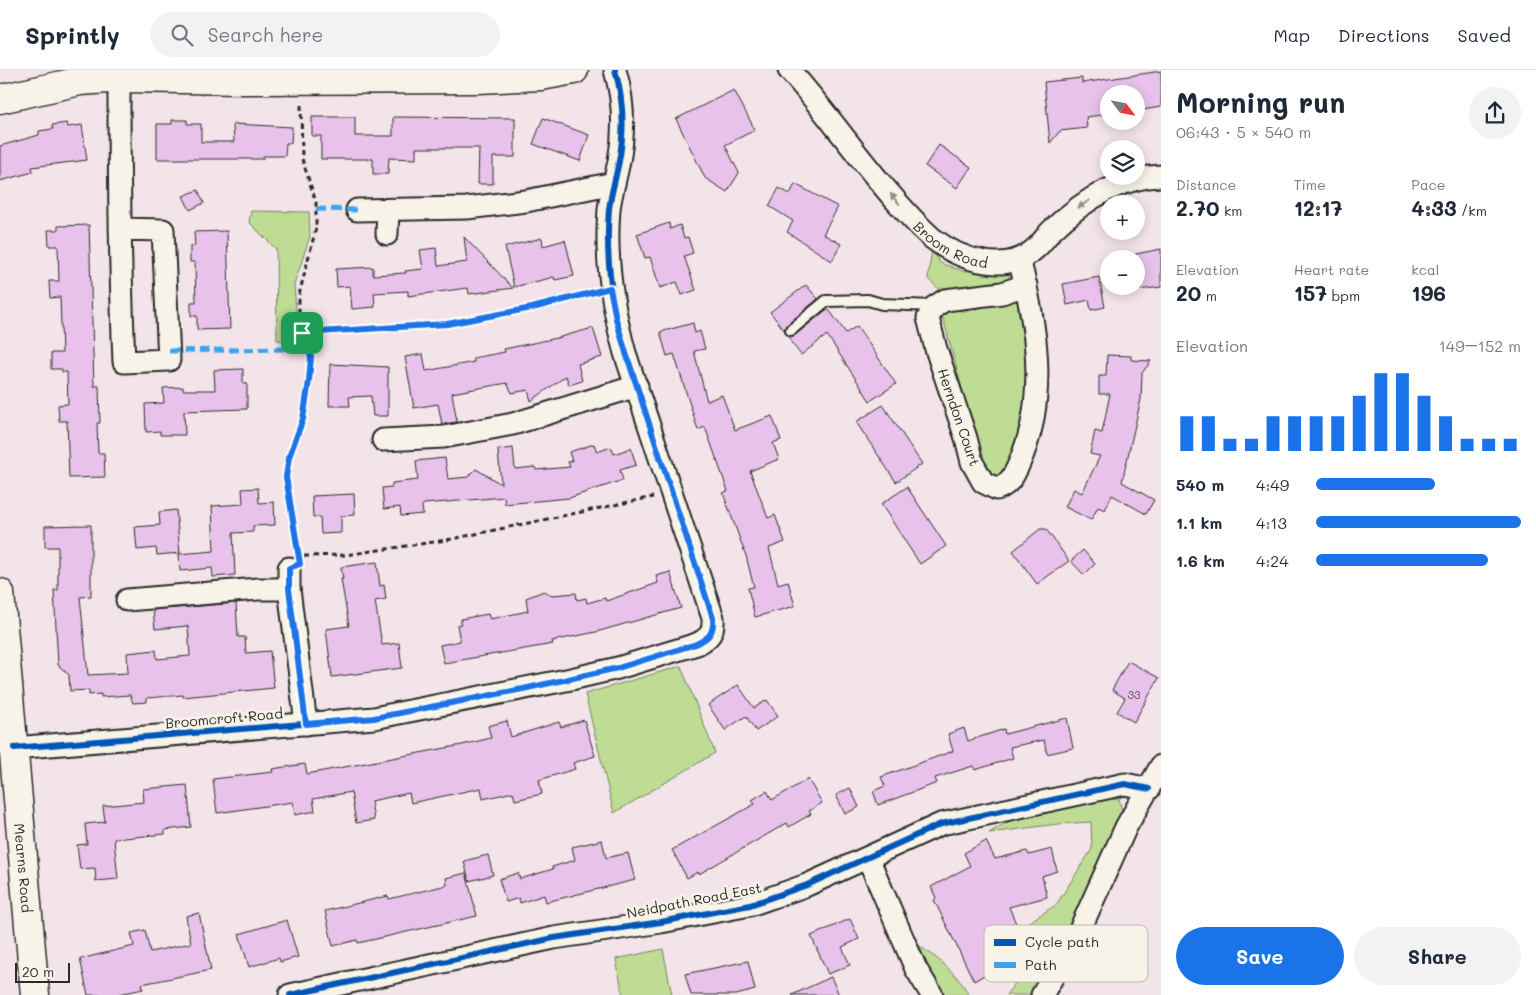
<!DOCTYPE html>
<meta charset="utf-8">
<style>
:root{--surface:#fff;--page:#f2f2f3;--text:#1f2937;--muted:#747a83;--line:#e0e1e3;--accent:#1a73e8}
body{margin:0;font-family:Mali,sans-serif;background:var(--page);color:var(--text);height:100vh;display:flex;flex-direction:column;font-size:19px;white-space:nowrap}
*{box-sizing:border-box;margin:0}
p{font-size:16px;color:var(--muted)}
.icon{flex:none;width:28px;height:28px;fill:none;stroke:currentColor;stroke-width:2;stroke-linecap:round;stroke-linejoin:round}
.map{position:relative;flex:1;overflow:hidden}
.side{display:flex;flex-direction:column;background:var(--surface);width:375px}
.side>*{flex:none}
.needle{width:32px;rotate:122deg}
.fabs{position:absolute;left:1100px;top:15px;display:grid;gap:10px}
.fabs a{display:grid;place-items:center;width:45px;height:45px;border-radius:50%;background:var(--surface);box-shadow:0 2px 12px #0003;font-size:25px}
.scale{position:absolute;left:15px;bottom:12px;width:55px;box-sizing:border-box;padding-left:5px;border:2px solid #2b2b2b;border-top:0;font-size:14px;line-height:18px;white-space:nowrap;color:#2b2b2b;-webkit-text-stroke:4px #f7f3e8;paint-order:stroke}
.pin{position:absolute;display:grid;place-items:center;width:42px;height:42px;color:#fff;margin:-21px;border-radius:10px;box-shadow:0 2px 8px #0006}
.round{display:grid;place-items:center;flex:none;width:52px;height:52px;border-radius:26px;background:var(--page)}
.head{display:flex;align-items:center;justify-content:space-between;height:85px;padding:0 15px}
h1{font-size:28px;font-weight:700;line-height:38px}
.stats{display:grid;grid-template-columns:repeat(3,1fr);gap:8px;height:85px;padding:5px 15px}
.stats div{display:grid;align-content:center}
.stats b{font-size:21px;font-weight:700}
.stats small{font-size:14px;font-weight:400}
.stats p{font-size:14px}
.chart{height:140px;padding:10px 15px}
.chart p{display:flex;justify-content:space-between}
.chart svg{width:100%;height:90px;margin-top:5px;stroke:var(--accent);stroke-width:6}
.button{display:flex;gap:10px;margin-top:auto;padding:10px 15px}
.button a{flex:1;height:58px;border-radius:30px;background:var(--accent);color:#fff;font-size:20px;font-weight:700;line-height:58px;text-align:center}
.button a+a{background:var(--page);color:var(--text)}
ul{padding:0 15px;list-style:none;font-size:16px}
li{display:grid;grid-template-columns:80px 60px 1fr;align-items:center;height:38px}
li i{height:12px;border-radius:6px;background:var(--accent)}
header{display:flex;align-items:center;gap:30px;box-sizing:border-box;height:70px;padding:0 25px;background:var(--surface);border-bottom:1px solid var(--line)}
header strong{font-size:24px}
nav{display:flex;gap:28px;margin-inline-start:auto;font-size:18px}
.search{width:350px;height:45px;background:var(--page);display:flex;align-items:center;gap:12px;box-sizing:border-box;padding:0 18px;border-radius:28px;color:var(--muted);font-size:19px}
main{display:flex;flex:1;min-height:0}
.map>svg:first-child{display:block}
.green{fill:#bedc94;stroke:#748460}
.building{fill:#e9c2eb;stroke:#2b2b2b}
.lines{fill:none;stroke-linecap:round;stroke-linejoin:round}
.lane-casing{stroke:#2b2b2b;stroke-width:14}
.street-casing{stroke:#2b2b2b;stroke-width:25}
.secondary-casing{stroke:#2b2b2b;stroke-width:31}
.path{stroke:#2b2b2b;stroke-width:3;stroke-dasharray:5 4;stroke-linecap:butt}
.lane{stroke:#f7f3e8;stroke-width:10}
.street{stroke:#f7f3e8;stroke-width:21}
.secondary{stroke:#f7f3e8;stroke-width:28}
.quiet{stroke:#3ea3eb;stroke-width:5;stroke-dasharray:10 5;stroke-linecap:butt}
.cycleway-casing{stroke:#f7f3e8;stroke-width:9}
.cycleway{stroke:#0057b8;stroke-width:6}
.oneway{fill:#918f8a}
.route-casing{stroke:#fff;stroke-width:10}
.route{stroke:#1a73e8;stroke-width:6}
.labels{text-anchor:middle;dominant-baseline:central;stroke-width:5;stroke-linejoin:round;paint-order:stroke}
.number-label{font-size:11px;fill:#5a515b}
.street-label{font-size:14px;fill:#2b2b2b;stroke:#f7f3e8}
.key{fill:#f7f3e8;stroke:#bab7af;stroke-width:1}
.key-label{font-size:14px;fill:#2b2b2b}
</style>
<header>
<strong>Sprintly</strong>
<div class="search"><svg class="icon" aria-label="search" viewBox="0 0 24 24"><circle cx="10" cy="10" r="6"/><path d="M15 15l6 6"/></svg>Search here</div>
<nav><a>Map</a><a>Directions</a><a>Saved</a></nav>
</header>
<main>
<div class="map">
<svg width="1161" height="925" viewBox="0 0 1161 925">
<rect width="100%" height="100%" fill="#f3e4e9"/>
<filter id="ink" filterUnits="userSpaceOnUse"><feTurbulence type="fractalNoise" baseFrequency=".02" numOctaves="2"/><feDisplacementMap in="SourceGraphic" scale="10" xChannelSelector="R" yChannelSelector="G"/><feConvolveMatrix kernelMatrix="1 2 1 2 8 2 1 2 1" color-interpolation-filters="sRGB"/></filter>
<g filter="url(#ink)">
<g class="green">
<polygon points="251,141 309,142 310,166 294,215 298,263 287,271 277,270 276,179 249,152"/>
<polygon points="932,178 940,193 963,201 1006,200 1011,210 994,218 943,223 928,209"/>
<polygon points="1017,229 1023,232 1029,336 1007,405 991,406 978,379 942,244 948,240 967,241"/>
<polygon points="681,596 715,683 614,743 585,624"/>
<polygon points="1119,729 1122,740 1074,852 1029,925 1006,925 1027,897 1024,855 1056,835 1092,779 1091,752 1058,754 989,763 1007,752 1101,730"/>
<path d="M918,875c20,13 39,28 51,50h-28z"/>
<polygon points="663,879 672,925 623,925 616,889"/>
</g>
<g class="building">
<polygon points="1161,1 1161,37 1136,41 1136,24 1109,24 1109,44 1086,47 1087,58 1060,61 1050,73 1044,12 1082,8 1082,13"/>
<polygon points="734,20 755,60 725,75 739,103 727,122 705,108 676,49"/>
<polygon points="312,47 355,47 355,66 393,66 393,47 515,48 515,87 493,87 493,114 478,114 479,78 416,78 416,89 389,88 388,104 373,104 373,89 321,89 321,66 312,66"/>
<polygon points="543,48 589,65 580,91 533,74"/>
<polygon points="172,50 187,50 187,54 201,54 201,72 234,72 233,54 292,57 291,73 286,73 285,86 263,86 263,89 157,89 157,54 172,54"/>
<polygon points="67,53 68,57 82,55 87,90 32,97 33,102 0,111 0,76 39,65 39,61 53,59 52,55"/>
<polygon points="939,75 971,97 957,118 925,96"/>
<polygon points="795,114 838,137 823,164 841,174 832,191 787,162 793,151 769,136 779,118 790,124"/>
<polygon points="198,120 204,133 190,140 183,126"/>
<polygon points="669,153 670,159 680,155 684,168 688,167 693,183 684,186 696,220 682,225 677,212 660,218 650,187 645,188 637,164"/>
<polygon points="89,155 94,316 99,316 100,353 97,353 98,383 104,383 105,407 69,408 67,351 59,351 58,335 68,334 67,302 62,302 62,299 51,299 51,283 62,283 60,227 50,228 49,211 59,211 58,176 49,176 48,160 58,160 58,156"/>
<polygon points="227,161 230,259 197,260 197,246 191,246 191,232 196,232 195,192 190,192 190,176 195,176 194,162"/>
<polygon points="464,167 513,218 469,224 468,218 408,226 408,221 374,223 375,237 352,239 350,216 337,217 336,199 373,197 373,205 406,203 405,201 423,199 420,180 436,178 438,196 467,192"/>
<polygon points="542,168 543,176 565,170 574,206 555,210 554,207 514,217 505,177"/>
<polygon points="1161,179 1161,217 1131,221 1130,216 1136,216 1136,189 1126,189 1126,186"/>
<polygon points="1099,207 1105,237 1091,240 1089,230 1067,235 1063,214"/>
<polygon points="806,215 818,229 787,255 784,260 770,242"/>
<polygon points="826,240 829,240 846,263 857,256 896,314 870,331 827,265 801,285 790,271 791,269 789,267 795,265"/>
<polygon points="693,253 695,263 700,261 705,279 694,281 707,331 722,325 735,360 772,346 781,370 773,373 779,389 750,401 768,448 775,445 785,472 769,478 778,514 788,511 795,536 755,547 748,518 754,517 746,486 723,423 728,421 705,357 698,360 674,284 667,286 660,262"/>
<polygon points="593,258 602,287 578,294 582,311 569,315 566,306 531,331 528,320 512,323 507,313 452,323 457,352 442,354 438,334 414,338 405,287 423,284 426,301 474,292 473,288 505,282 504,279 557,268"/>
<polygon points="1107,285 1131,286 1131,290 1151,291 1142,303 1141,329 1122,412 1154,430 1146,444 1112,425 1105,440 1098,437 1091,450 1065,437 1074,419 1082,423 1100,386 1090,384 1095,361 1102,363 1110,324 1099,324 1099,306 1106,306"/>
<polygon points="330,294 388,297 388,346 373,346 371,326 349,327 350,336 329,336"/>
<polygon points="243,299 243,313 247,313 247,339 184,341 185,365 160,365 160,361 146,362 145,334 164,333 163,318 183,317 183,320 215,320 214,300"/>
<polygon points="883,335 922,394 896,412 856,352"/>
<polygon points="594,374 597,382 611,377 614,384 631,378 636,395 620,400 623,410 569,428 505,434 504,427 424,434 422,436 423,444 401,446 400,437 384,439 382,418 392,417 392,413 418,410 416,391 445,388 448,409 468,407 476,399 501,414 498,380 513,378 515,399 535,397 536,400 570,397 568,392 572,391 569,382"/>
<polygon points="907,417 946,476 920,494 881,434"/>
<polygon points="258,418 259,433 274,432 275,455 253,456 253,462 233,463 235,505 213,507 212,498 180,501 179,484 214,481 212,436 243,434 242,419"/>
<polygon points="354,424 355,445 341,446 341,463 321,464 320,447 313,447 312,426"/>
<polygon points="176,440 180,483 157,485 156,478 137,480 135,457 160,455 159,442"/>
<polygon points="91,455 91,526 80,527 88,605 128,603 127,583 156,580 157,589 190,586 188,556 155,559 153,540 236,533 238,567 245,567 246,583 270,581 274,618 183,627 183,625 147,628 147,632 133,633 130,625 101,627 101,624 89,625 89,620 70,621 69,605 58,595 54,520 58,520 58,477 45,477 45,456"/>
<polygon points="1040,459 1046,459 1069,491 1037,514 1013,481"/>
<polygon points="1083,480 1095,494 1084,505 1071,491"/>
<polygon points="377,492 380,516 384,515 386,529 375,531 382,575 399,573 402,598 332,607 326,559 349,556 341,509 343,509 341,497"/>
<polygon points="670,502 681,538 596,562 552,571 553,574 444,593 440,575 460,571 457,555 461,554 461,549 488,544 490,549 528,541 526,528 544,521 552,525 576,523 577,530 586,528 587,533 605,528 606,531 658,513 656,506"/>
<polygon points="1128,591 1159,608 1134,652 1117,642 1125,628 1112,620"/>
<polygon points="738,615 754,638 767,630 778,646 756,661 746,646 725,660 708,635"/>
<polygon points="1067,648 1073,678 1047,684 1044,670 1010,677 1013,688 975,700 973,696 935,708 937,713 878,735 873,721 885,716 881,707 953,681 948,664 964,658 968,671 1004,659 1005,664"/>
<polygon points="584,650 595,686 573,693 575,699 539,710 542,724 515,730 513,722 483,729 481,718 411,733 409,723 371,731 374,750 356,753 351,722 313,729 315,741 295,745 293,732 217,743 213,709 273,702 272,699 305,694 307,704 462,675 491,668 488,656 507,651 511,667 559,652 561,657"/>
<polygon points="808,709 822,733 809,741 811,744 789,757 787,753 699,804 698,802 687,808 672,780 755,734 752,730 767,721 772,730"/>
<polygon points="187,715 191,757 165,760 165,764 114,769 118,809 96,811 95,798 80,799 77,775 87,774 85,754 105,752 103,736 144,732 143,719"/>
<polygon points="850,718 859,737 845,744 836,725"/>
<polygon points="602,770 606,788 628,783 635,810 546,832 544,825 520,833 519,828 506,832 499,809 518,803 520,809 553,799 552,797 575,790 572,777"/>
<polygon points="986,771 995,789 1027,781 1029,785 1052,779 1057,801 1042,806 1047,827 1009,837 1017,856 1003,862 1008,871 1001,874 1010,890 974,911 934,830 936,828 931,817 970,796 964,783"/>
<polygon points="488,785 493,805 469,811 464,791"/>
<polygon points="466,803 477,846 358,873 357,870 333,876 325,841 388,826 389,829 447,815 446,808"/>
<polygon points="199,843 211,900 142,914 143,919 115,925 88,925 80,889 134,876 131,863 145,860 150,882 191,873 186,846"/>
<polygon points="850,849 859,869 842,877 850,895 828,904 811,866"/>
<polygon points="287,850 298,887 280,892 279,888 249,897 239,864"/>
<polygon points="748,891 755,920 736,925 691,925 685,904"/>
<polygon points="831,907 839,925 792,925"/>
</g>
<g class="lines">
<defs>
<polyline id="lane" points="791,260 826,231 868,230 882,234 934,236"/>
<g id="street">
<path id="s1" d="M789,0c36,40 66,84 101,124 13,15 27,31 42,44 28,22 75,38 104,10 6,-5 10,-12 15,-17 30,-29 68,-54 110,-55"/>
<path d="M119,8c0,95 1,189 5,284l45,-2 -6,-130 -43,-1"/>
<polyline points="357,140 467,138 526,131 614,113"/>
<polyline points="387,164 388,140"/>
<path d="M1019,189c17,63 28,133 4,195 -6,15 -11,30 -26,35l-14,-7 -11,-20 -6,-24 -30,-89 -8,-31 6,-11 11,-7 57,-7 24,-8"/>
<polyline points="383,370 444,367 513,354 637,316"/>
<polyline points="289,498 289,519 306,654"/>
<polyline points="127,530 258,519 289,519"/>
<path d="M14,678l360,-30 197,-39 47,-11 79,-24c12,-6 17,-11 16,-26l-88,-265c-13,-47 -20,-95 -16,-144 2,-16 7,-32 10,-48 6,-32 5,-60 -4,-91"/>
<polyline points="868,788 916,899 932,925"/>
<polyline points="290,925 554,868 661,852 750,835 807,815 941,754 1125,714 1149,719"/>
<polyline points="1042,925 1078,864 1126,757 1161,696"/>
</g>
<g id="secondary">
<polyline points="0,29 80,11 123,8 243,10 478,9 541,6 574,0"/>
<path id="s2" d="M0,523l35,402"/>
</g>
</defs>
<use href="#lane" class="lane-casing"/>
<use href="#street" class="street-casing"/>
<use href="#secondary" class="secondary-casing"/>
<g class="path">
<polyline points="303,263 447,254 532,238 593,222"/>
<polyline points="297,480 286,407 289,387 303,349 309,311 311,287 299,243 299,225 316,158 316,132 302,89 301,32"/>
<polyline points="304,486 345,485 447,470 653,427"/>
</g>
<use href="#lane" class="lane"/>
<use href="#street" class="street"/>
<use href="#secondary" class="secondary"/>
<g class="quiet">
<polyline points="316,139 357,140"/>
<polyline points="169,281 288,279 304,265"/>
</g>
<defs>
<g id="cycleway">
<path d="M14,678l360,-30 197,-39 47,-11 79,-24c12,-6 17,-11 16,-26l-88,-265c-13,-47 -20,-95 -16,-144 2,-16 7,-32 10,-48 6,-32 5,-60 -4,-91"/>
<polyline points="290,925 554,868 661,852 750,835 807,815 941,754 1125,714 1149,719"/>
</g>
</defs>
<use href="#cycleway" class="cycleway-casing"/>
<use href="#cycleway" class="cycleway"/>
</g>
<defs><path id="oneway-solid" d="M-6-.8H1V-3.2L6.5 0L1 3.2V.8H-6Z" transform="scale(1.25)"/></defs>
<g class="oneway">
<use href="#oneway-solid" transform="translate(895 129) rotate(-131)"/>
<use href="#oneway-solid" transform="translate(1084 134) rotate(147)"/>
</g>
</g>
<g class="lines" filter="url(#ink)">
<defs>
<path id="route" d="M610,218l6,31 10,34 87,265c1,15 -4,20 -17,26l-78,24 -95,21 -149,29 -68,6 -17,-135v-21l11,-4 -14,-87 3,-20 14,-38 6,-38 2,-24 -9,-24 145,-9 85,-16z"/>
</defs>
<use href="#route" class="route-casing"/>
<use href="#route" class="route"/>
</g>
<g class="labels">
<g class="number-label">
<text x="1134" y="624">33</text>
</g>
<g class="street-label">
<text stroke="none"><textPath href="#s1" startOffset="241">Broom Road</textPath></text>
<text transform="translate(959 347) rotate(71)">Herndon Court</text>
<text transform="translate(224 648) rotate(-5)">Broomcroft Road</text>
<text stroke="none"><textPath href="#s2" startOffset="276">Mearns Road</textPath></text>
<text transform="translate(694 830) rotate(-11)">Neidpath Road East</text>
</g>
</g>
<rect x="984" y="855" width="164" height="57" rx="8" class="key"/>
<rect x="994" y="869" width="22" height="7" fill="#0057b8"/>
<rect x="994" y="892" width="22" height="6" fill="#3ea3eb"/>
<g class="key-label">
<text x="1025" y="877">Cycle path</text>
<text x="1025" y="900">Path</text>
</g>
</svg>
<div class="fabs">
<a><svg class="needle" viewBox="-14 -14 28 28"><path d="M0-13l5 13h-10z" fill="#e53935"/><path d="M0 13l5-13h-10z" fill="#747a83"/></svg></a>
<a><svg class="icon" aria-label="layers" viewBox="0 0 24 24"><path d="M12 4l9 5-9 5-9-5zM3 14l9 5 9-5"/></svg></a>
<a>+</a>
<a>−</a>
</div>
<div class="scale">20 m</div>
<div class="pin" style="left:302px;top:263px;background:#1e9e55"><svg class="icon" aria-label="arrive" viewBox="0 0 24 24"><path d="M6 21V4h12l-3 4 3 4H6"/></svg></div>
</div>
<section class="side">
<div class="head"><div><h1>Morning run</h1><p>06:43 · 5 × 540 m</p></div><a class="round"><svg class="icon" aria-label="share" viewBox="0 0 24 24"><path d="M12 15V3M7 8l5-5 5 5M5 13v7h14v-7"/></svg></a></div>
<div class="stats">
<div><p>Distance</p><b>2.70<small> km</small></b></div>
<div><p>Time</p><b>12:17</b></div>
<div><p>Pace</p><b>4:33<small> /km</small></b></div>
</div>
<div class="stats">
<div><p>Elevation</p><b>20<small> m</small></b></div>
<div><p>Heart rate</p><b>157<small> bpm</small></b></div>
<div><p>kcal</p><b>196</b></div>
</div>
<div class="chart"><p><span>Elevation</span>149–152 m</p>
<svg viewBox="0 0 160 44" preserveAspectRatio="none"><path d="M5 44V27M15 44V27M25 44V38M35 44V38M45 44V27M55 44V27M65 44V27M75 44V27M85 44V17M95 44V6M105 44V6M115 44V17M125 44V27M135 44V38M145 44V38M155 44V38"/></svg>
</div>
<ul>
<li><b>540 m</b>4:49<i style="width:58%"></i></li>
<li><b>1.1 km</b>4:13<i style="width:100%"></i></li>
<li><b>1.6 km</b>4:24<i style="width:84%"></i></li>
</ul>
<div class="button"><a>Save</a><a>Share</a></div>
</section>
</main>
